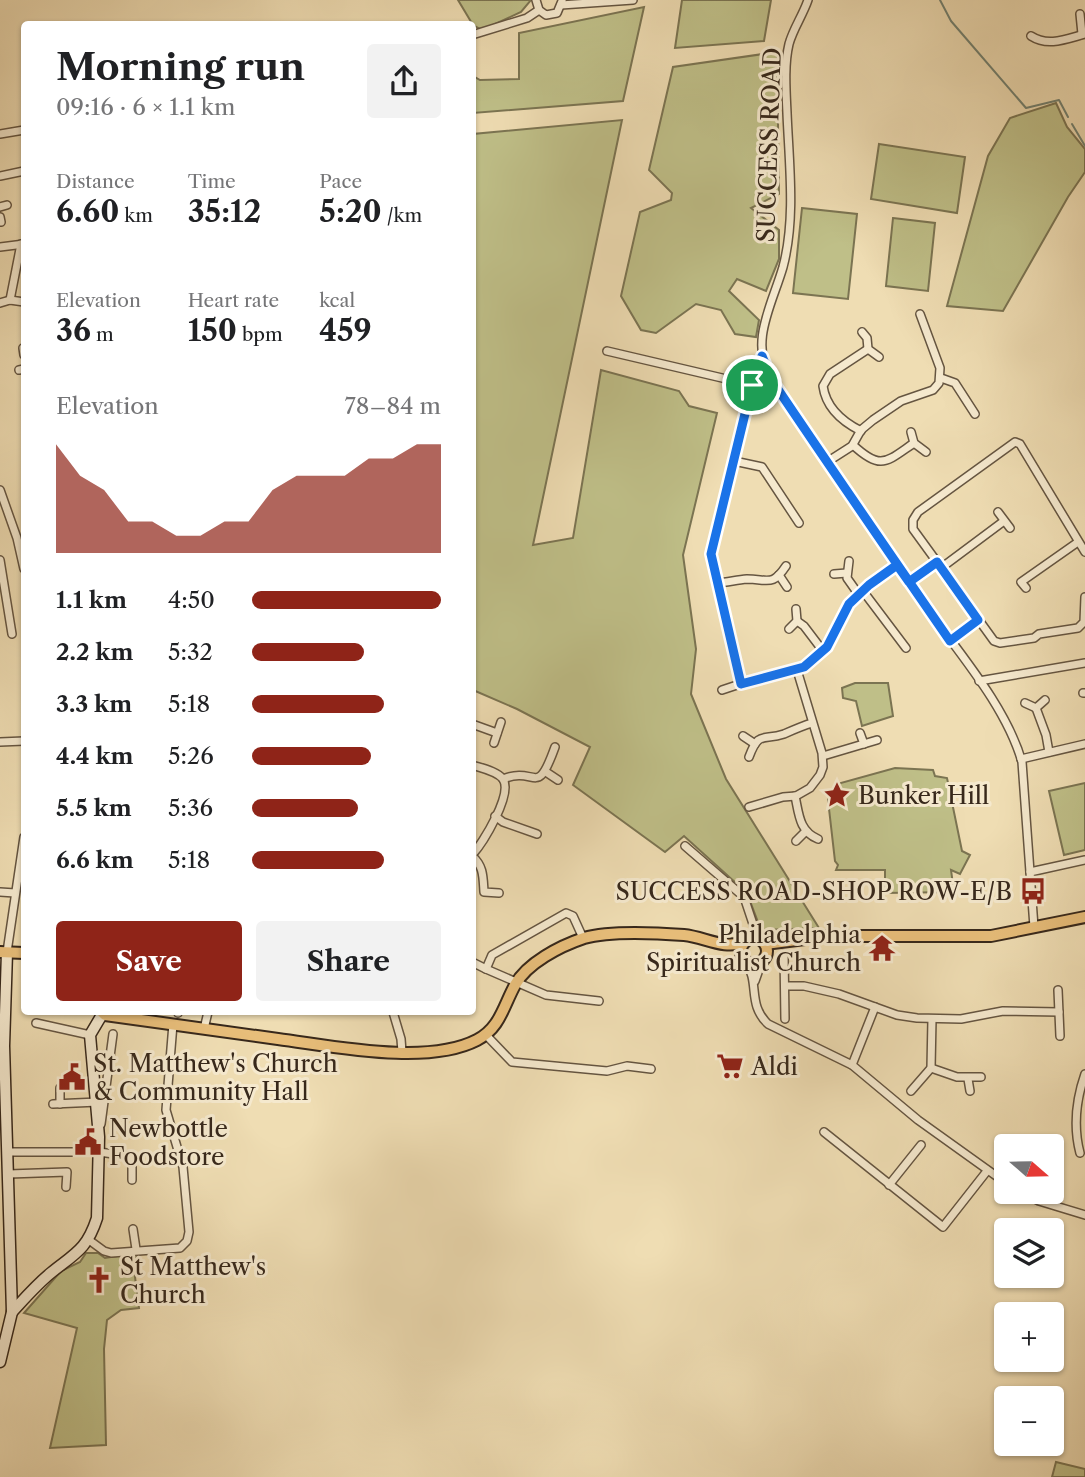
<!DOCTYPE html>
<meta charset="utf-8">
<style>
:root{--surface:#fff;--page:#f2f2f2;--text:#202124;--muted:#757577;--accent:#8f2418}
body{margin:0;font-family:"Libre Caslon Text",serif;background:var(--page);color:var(--text);height:100vh;display:flex;flex-direction:column;font-size:26px;white-space:nowrap}
*{box-sizing:border-box;margin:0}
p{font-size:23px;color:var(--muted)}
.icon{flex:none;width:38px;height:38px;fill:none;stroke:currentColor;stroke-width:2;stroke-linecap:round;stroke-linejoin:round}
.map{position:relative;flex:1;overflow:hidden}
.panel{position:absolute;left:21px;top:21px;width:455px;height:994px;display:flex;flex-direction:column;background:var(--surface);border-radius:7px;box-shadow:0 2px 5px #0004}
.panel>*{flex:none}
.needle{width:46px;rotate:110deg}
.controls{position:absolute;left:994px;top:1134px;display:grid;gap:14px}
.controls a{display:grid;place-items:center;width:70px;height:70px;border-radius:7px;background:var(--surface);box-shadow:0 2px 5px #0004;font-size:35px}
.pin{position:absolute;display:grid;place-items:center;width:60px;height:60px;color:#fff;margin:-30px;border:4px solid #fff;border-radius:50%;box-shadow:0 2px 7px #0007}
.round{display:grid;place-items:center;flex:none;width:74px;height:74px;border-radius:7px;background:var(--page)}
.summary{display:flex;align-items:center;justify-content:space-between;height:119px;padding:0 35px}
h1{font-size:38px;font-weight:800;line-height:52px}
.metrics{display:grid;grid-template-columns:repeat(3,1fr);gap:10px;height:119px;padding:7px 35px}
.metrics div{display:grid;align-content:center}
.metrics b{font-size:30px;font-weight:800}
.metrics small{font-size:19px;font-weight:400}
.metrics p{font-size:19px}
.chart{height:196px;padding:14px 35px}
.chart p{display:flex;justify-content:space-between}
.chart svg{width:100%;height:126px;margin-top:7px;fill:var(--accent);opacity:.7}
.action{display:flex;gap:14px;margin-top:auto;padding:14px 35px}
.action a{flex:1;height:80px;border-radius:7px;background:var(--accent);color:#fff;font-size:28px;font-weight:800;line-height:80px;text-align:center}
.action a+a{background:var(--page);color:var(--text)}
ul{padding:0 35px;list-style:none;font-size:23px}
li{display:grid;grid-template-columns:112px 84px 1fr;align-items:center;height:52px}
li i{height:18px;border-radius:9px;background:var(--accent)}
.map>svg:first-child{display:block}
.green{fill:#bfbf88;stroke:#7b7452;stroke-width:2}
.lines{fill:none;stroke-linecap:round;stroke-linejoin:round}
.stream{stroke:#728171;stroke-width:2}
.street-casing{stroke:#655541;stroke-width:10}
.secondary-casing{stroke:#37281b;stroke-width:13}
.primary-casing{stroke:#37281b;stroke-width:14}
.street{stroke:#f5e9ce;stroke-width:7}
.secondary{stroke:#f5e9ce;stroke-width:10}
.primary{stroke:#e8be7a;stroke-width:10}
.route-casing{stroke:#fff;stroke-width:14}
.route{stroke:#1a73e8;stroke-width:9}
.labels{text-anchor:middle;dominant-baseline:central;stroke-width:6;stroke-linejoin:round;paint-order:stroke}
.street-label{font-size:24px;fill:#37281b;stroke:#f5e9ce}
.poi-label{font-size:24px;fill:#37281b;stroke:#f5e9ce;text-anchor:start}
</style>
<div class="map">
<svg width="1085" height="1477" viewBox="0 0 1085 1477">
<rect width="100%" height="100%" fill="#efddb3"/>
<filter id="stains"><feTurbulence type="fractalNoise" baseFrequency=".00286" numOctaves="4"/><feColorMatrix values="0 0 0 0 .2 0 0 0 0 .09 0 0 0 0 .02 0 0 0 .5 -.17"/></filter>
<radialGradient id="worn" r=".72"><stop offset=".6" stop-color="#630" stop-opacity="0"/><stop offset="1" stop-color="#630" stop-opacity=".3"/></radialGradient>
<g class="green">
<polygon points="458,0 531,0 521,12 482,30 473,25"/>
<polygon points="682,0 771,0 764,41 675,48"/>
<polygon points="644,7 623,101 473,113 473,76 480,80 519,79 519,33"/>
<polygon points="777,52 779,194 751,208 779,230 779,259 766,291 737,279 729,291 759,320 756,337 735,334 721,310 696,304 656,333 641,330 621,296 640,212 671,200 672,193 649,170 673,67"/>
<polygon points="1056,103 1067,127 1085,149 1085,172 1068,197 1003,311 947,306 988,156 1010,118"/>
<polygon points="622,120 533,545 573,538 601,370 679,391 689,406 717,413 683,555 696,649 691,694 726,779 819,928 761,930 747,893 684,836 665,852 573,785 590,747 517,709 473,690 473,134"/>
<polygon points="879,144 965,157 957,213 871,199"/>
<polygon points="802,208 857,214 848,299 793,293"/>
<polygon points="893,218 935,223 928,291 886,286"/>
<polygon points="855,683 888,683 893,716 862,726 856,701 843,698 842,688"/>
<polygon points="895,768 933,770 935,776 947,778 962,851 970,855 960,874 951,870 954,892 885,893 885,870 836,870 838,865 835,861 828,800 837,784"/>
<polygon points="1085,783 1085,850 1064,855 1049,791"/>
<polygon points="86,1253 98,1253 105,1258 137,1253 134,1269 139,1308 121,1310 107,1320 104,1349 106,1445 50,1448 77,1328 24,1313 61,1271 80,1262"/>
<polygon points="1056,1462 1085,1469 1085,1477 1052,1477"/>
</g>
<g class="lines">
<g class="stream">
<polyline points="940,0 951,21 1026,108 1059,100 1068,117"/>
<polyline points="1072,124 1085,146"/>
</g>
<defs>
<g id="street">
<polyline points="536,0 539,10 546,15 557,13 562,1"/>
<path d="M808,0c-5,15 -15,29 -19,44 -5,21 -3,47 -2,69 2,50 9,105 -4,154 -11,38 -34,75 -12,112 50,76 101,151 153,225 34,48 82,102 98,158l12,165"/>
<polyline points="561,5 633,0"/>
<polyline points="1080,14 1082,34"/>
<polyline points="472,35 527,18 539,10"/>
<path d="M1031,36c17,11 35,3 54,-2"/>
<polyline points="0,134 24,130"/>
<polyline points="0,176 24,171"/>
<polyline points="0,207 7,205"/>
<polyline points="0,217 1,222"/>
<polyline points="0,247 24,244"/>
<polyline points="10,300 21,244"/>
<polyline points="0,303 10,300 24,302"/>
<polyline points="862,332 867,338 868,349 879,357"/>
<polyline points="23,348 24,355"/>
<polyline points="607,351 752,385"/>
<polyline points="19,370 24,369"/>
<polyline points="941,378 955,383 975,414"/>
<path d="M861,431c-18,-9 -35,-23 -38,-45l7,-12 38,-25"/>
<polyline points="911,432 914,443 926,452"/>
<path d="M853,445c28,26 33,17 61,-2"/>
<polyline points="734,461 762,467 799,523"/>
<polyline points="827,462 852,446 861,430 873,420 901,401 933,390 939,383 940,368 920,314"/>
<polyline points="0,490 17,538 24,569"/>
<polyline points="998,512 1010,528"/>
<polyline points="0,560 12,634"/>
<polyline points="849,561 847,578 859,595"/>
<polyline points="937,562 913,529 913,520 918,512 1015,442 1020,444 1085,552"/>
<polyline points="941,568 1004,521"/>
<polyline points="834,574 847,573"/>
<polyline points="779,575 787,587"/>
<polyline points="909,582 937,562 994,641 1000,643 1034,638 1039,634 1078,628 1084,622 1085,597"/>
<path d="M718,583c10,-1 19,-3 29,-4 21,0 25,8 39,-13"/>
<polyline points="1026,588 1021,582 1078,542"/>
<polyline points="863,591 906,648"/>
<polyline points="797,621 804,626 823,651"/>
<polyline points="789,629 797,621 796,609"/>
<polyline points="950,641 978,620"/>
<polyline points="979,681 1085,663"/>
<polyline points="741,684 711,554 755,370 762,356"/>
<polyline points="722,690 758,678 797,670 804,667 827,647 849,604 869,585 897,565"/>
<polyline points="1083,693 1085,693"/>
<polyline points="1025,703 1036,708 1045,700"/>
<polyline points="1036,708 1046,735 1049,752"/>
<polyline points="472,724 497,733"/>
<polyline points="860,733 864,744"/>
<polyline points="743,736 755,744"/>
<polyline points="0,742 24,741"/>
<polyline points="494,743 501,722"/>
<polyline points="823,756 877,740"/>
<path d="M749,757c10,-27 14,-16 35,-23 9,-4 18,-8 28,-11"/>
<polyline points="1021,759 1085,744"/>
<path d="M472,765c9,3 25,6 31,14 10,15 -20,64 -31,76"/>
<polyline points="546,772 558,780"/>
<path d="M503,779c34,-14 33,21 52,-32"/>
<path d="M795,796c4,18 4,35 23,43"/>
<polyline points="749,807 783,797 796,796 810,788 820,775 823,767 822,753 797,670"/>
<polyline points="495,816 503,822 537,834"/>
<polyline points="796,841 805,832"/>
<polyline points="685,846 744,897 755,930 763,941"/>
<path d="M472,856c12,10 11,22 12,36l15,1"/>
<polyline points="1030,872 1085,860"/>
<polyline points="0,892 15,893"/>
<polyline points="583,938 573,916 566,913 492,955 486,969 546,995 599,1001"/>
<polyline points="7,952 24,837"/>
<polyline points="784,954 785,1019"/>
<polyline points="472,962 486,969"/>
<path d="M746,962c14,22 1,42 22,62l84,41 66,55 88,63"/>
<polyline points="755,981 762,961"/>
<polyline points="785,986 804,986 839,994 897,1015 917,1018 961,1019 1003,1011 1059,1012"/>
<polyline points="1058,990 1060,1036"/>
<polyline points="393,1012 401,1039 402,1052"/>
<polyline points="178,1013 178,1012"/>
<polyline points="36,1023 90,1035"/>
<polyline points="204,1029 208,1012"/>
<polyline points="486,1035 512,1062 607,1071 627,1066 651,1069"/>
<polyline points="852,1065 875,1007"/>
<polyline points="931,1068 957,1077 981,1077"/>
<polyline points="968,1079 970,1091"/>
<polyline points="60,1088 60,1104"/>
<polyline points="911,1091 931,1068 932,1019"/>
<polyline points="53,1104 98,1102"/>
<polyline points="101,1124 113,1034"/>
<polyline points="824,1132 943,1227 987,1171"/>
<polyline points="9,1152 99,1152 128,1156 132,1162 132,1180"/>
<path d="M1080,1153c-7,-27 -4,-53 5,-79"/>
<polyline points="9,1174 67,1172 66,1187"/>
<polyline points="889,1185 921,1145"/>
<polyline points="1022,1192 1039,1201 1085,1215"/>
<polyline points="133,1229 136,1249"/>
<polyline points="89,1240 104,1251 111,1253 180,1248 187,1241 189,1232 183,1167 166,1110 173,1024"/>
</g>
<g id="secondary">
<path d="M12,1312c13,-14 25,-28 40,-40 24,-19 35,-23 45,-54l2,-81 -9,-102 13,-22"/>
<polyline points="0,1362 12,1312 4,1046 7,952"/>
</g>
<g id="primary">
<circle cx="754" cy="951" r="13"/>
<polyline points="765,944 829,936 991,936 1085,917"/>
<polyline points="0,952 24,953"/>
<path d="M102,1012l3,3c58,8 116,16 173,24 55,7 149,27 199,1 23,-12 26,-33 38,-55 12,-22 45,-39 69,-47 24,-7 73,-5 100,-3 21,2 39,15 61,7"/>
</g>
</defs>
<use href="#street" class="street-casing"/>
<use href="#secondary" class="secondary-casing"/>
<use href="#primary" class="primary-casing"/>
<use href="#street" class="street"/>
<use href="#secondary" class="secondary"/>
<use href="#primary" class="primary"/>
</g>
<g class="lines">
<defs>
<path id="route" d="M752,385l-41,169 30,130 63,-17 23,-20 22,-43 20,-19 28,-20 12,17 28,-20 41,58 -28,21c-60,-87 -120,-174 -179,-262l-9,-23 -10,29"/>
</defs>
<use href="#route" class="route-casing"/>
<use href="#route" class="route"/>
</g>
<defs>
<symbol id="sight-bare" viewBox="-9 -9 18 18"><path d="M0-6L1.8-2.2L6-1.7L2.9 1.2L3.7 5.4L0 3.3L-3.7 5.4L-2.9 1.2L-6-1.7L-1.8-2.2Z" fill="#8f2418" stroke="#f5e9ce" stroke-width="2.5" paint-order="stroke"/></symbol>
<symbol id="bus-bare" viewBox="-9 -9 18 18"><path d="M-5-6H5V4H4V6H2V4H-2V6H-4V4H-5ZM-3.5-4V0h7V-4ZM-3.5 1.2v1.5H-2V1.2ZM2 1.2v1.5H3.5V1.2Z" fill="#8f2418" stroke="#f5e9ce" stroke-width="2.5" paint-order="stroke"/></symbol>
<symbol id="temple-bare" viewBox="-9 -9 18 18"><path d="M0-6L5-2H3V0L6.5 2.5H4V6H1.5V3h-3V6H-4V2.5H-6.5L-3 0V-2H-5Z" fill="#8f2418" stroke="#f5e9ce" stroke-width="2.5" paint-order="stroke"/></symbol>
<symbol id="supermarket-bare" viewBox="-9 -9 18 18"><path d="M-6-5.5h2.5l.6 2H6L4.5 2H-2.5L-4.4-4H-6ZM-1.5 3.2a1.3 1.3 0 1 0 .1 0ZM3 3.2a1.3 1.3 0 1 0 .1 0Z" fill="#8f2418" stroke="#f5e9ce" stroke-width="2.5" paint-order="stroke"/></symbol>
<symbol id="civic-bare" viewBox="-9 -9 18 18"><path d="M-.6-6.5H3V-4.5H.6V-3L4-1V1h2V6H-6V1h2V-1L-.6-3ZM-1.2 2.5V6h2.4V2.5Z" fill="#8f2418" stroke="#f5e9ce" stroke-width="2.5" paint-order="stroke"/></symbol>
<symbol id="church-bare" viewBox="-9 -9 18 18"><path d="M-1.2-6h2.4v3.5h3.3v2.4h-3.3V6h-2.4V-.1h-3.3v-2.4h3.3Z" fill="#8f2418" stroke="#f5e9ce" stroke-width="2.5" paint-order="stroke"/></symbol>
</defs>
<g fill-rule="evenodd">
<use href="#sight-bare" x="818" y="776" width="38" height="38"/>
<use href="#bus-bare" x="1014" y="872" width="38" height="38"/>
<use href="#temple-bare" x="863" y="929" width="38" height="38"/>
<use href="#supermarket-bare" x="711" y="1047" width="38" height="38"/>
<use href="#civic-bare" x="53" y="1058" width="38" height="38"/>
<use href="#civic-bare" x="69" y="1123" width="38" height="38"/>
<use href="#church-bare" x="80" y="1261" width="38" height="38"/>
</g>
<g class="labels">
<g class="street-label">
<text transform="translate(769 145) rotate(-88)">SUCCESS ROAD</text>
</g>
<g class="poi-label">
<text x="858" y="795">Bunker Hill</text>
<text x="1012" y="891" text-anchor="end">SUCCESS ROAD-SHOP ROW-E/B</text>
<text x="861" y="934" text-anchor="end">Philadelphia<tspan x="861" dy="28">Spiritualist Church</tspan></text>
<text x="93" y="1063">St. Matthew's Church<tspan x="93" dy="28">&amp; Community Hall</tspan></text>
<text x="751" y="1066">Aldi</text>
<text x="109" y="1128">Newbottle<tspan x="109" dy="28">Foodstore</tspan></text>
<text x="120" y="1266">St Matthew's<tspan x="120" dy="28">Church</tspan></text>
</g>
</g>
<rect width="100%" height="100%" filter="url(#stains)"/>
<rect width="100%" height="100%" fill="url(#worn)"/>
</svg>
<div class="controls">
<a><svg class="needle" viewBox="-14 -14 28 28"><path d="M0-13l5 13h-10z" fill="#e53935"/><path d="M0 13l5-13h-10z" fill="#757577"/></svg></a>
<a><svg class="icon" aria-label="layers" viewBox="0 0 24 24"><path d="M12 4l9 5-9 5-9-5zM3 14l9 5 9-5"/></svg></a>
<a>+</a>
<a>−</a>
</div>
<div class="pin" style="left:752px;top:385px;background:#1e9e55"><svg class="icon" aria-label="arrive" viewBox="0 0 24 24"><path d="M6 21V4h12l-3 4 3 4H6"/></svg></div>
<section class="panel">
<div class="summary"><div><h1>Morning run</h1><p>09:16 · 6 × 1.1 km</p></div><a class="round"><svg class="icon" aria-label="share" viewBox="0 0 24 24"><path d="M12 15V3M7 8l5-5 5 5M5 13v7h14v-7"/></svg></a></div>
<div class="metrics">
<div><p>Distance</p><b>6.60<small> km</small></b></div>
<div><p>Time</p><b>35:12</b></div>
<div><p>Pace</p><b>5:20<small> /km</small></b></div>
</div>
<div class="metrics">
<div><p>Elevation</p><b>36<small> m</small></b></div>
<div><p>Heart rate</p><b>150<small> bpm</small></b></div>
<div><p>kcal</p><b>459</b></div>
</div>
<div class="chart"><p><span>Elevation</span>78–84 m</p>
<svg viewBox="0 0 160 44" preserveAspectRatio="none"><path d="M0 44V6L10 17L20 22L30 33L40 33L50 38L60 38L70 33L80 33L90 22L100 17L110 17L120 17L130 11L140 11L150 6L160 6V44z"/></svg>
</div>
<ul>
<li><b>1.1 km</b>4:50<i style="width:100%"></i></li>
<li><b>2.2 km</b>5:32<i style="width:59%"></i></li>
<li><b>3.3 km</b>5:18<i style="width:70%"></i></li>
<li><b>4.4 km</b>5:26<i style="width:63%"></i></li>
<li><b>5.5 km</b>5:36<i style="width:56%"></i></li>
<li><b>6.6 km</b>5:18<i style="width:70%"></i></li>
</ul>
<div class="action"><a>Save</a><a>Share</a></div>
</section>
</div>
